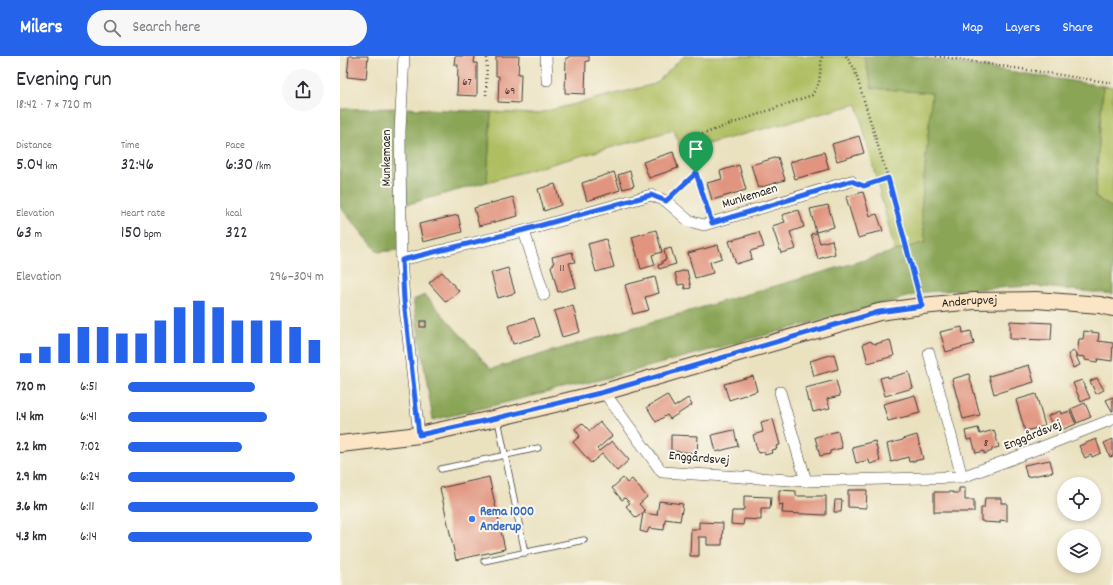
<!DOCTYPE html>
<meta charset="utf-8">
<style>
:root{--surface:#fff;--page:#f7f7f7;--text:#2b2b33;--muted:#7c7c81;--accent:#2563eb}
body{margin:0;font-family:Dekko,sans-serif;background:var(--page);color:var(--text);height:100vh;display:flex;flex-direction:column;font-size:15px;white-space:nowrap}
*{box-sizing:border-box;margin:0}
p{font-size:13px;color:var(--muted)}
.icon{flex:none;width:22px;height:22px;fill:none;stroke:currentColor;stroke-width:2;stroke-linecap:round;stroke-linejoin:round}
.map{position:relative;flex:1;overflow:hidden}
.panel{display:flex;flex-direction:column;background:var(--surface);width:340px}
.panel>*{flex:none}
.controls{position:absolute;left:717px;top:421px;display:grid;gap:8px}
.controls a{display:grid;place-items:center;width:44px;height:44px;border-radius:50%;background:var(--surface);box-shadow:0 2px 6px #0003;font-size:20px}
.pin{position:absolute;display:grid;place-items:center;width:34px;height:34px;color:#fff;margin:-41px -17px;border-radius:50% 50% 50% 0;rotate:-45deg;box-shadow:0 0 4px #0007}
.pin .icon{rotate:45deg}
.round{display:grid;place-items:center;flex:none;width:42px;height:42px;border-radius:21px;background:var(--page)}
.headline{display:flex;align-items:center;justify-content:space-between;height:68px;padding:0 16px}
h1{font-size:22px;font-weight:600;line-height:30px}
.figures{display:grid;grid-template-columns:repeat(3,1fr);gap:6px;height:68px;padding:4px 16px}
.figures div{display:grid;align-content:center}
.figures b{font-size:17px;font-weight:600}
.figures small{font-size:11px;font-weight:400}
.figures p{font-size:11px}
.chart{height:112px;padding:8px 16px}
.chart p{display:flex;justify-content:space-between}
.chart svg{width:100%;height:72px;margin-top:4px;stroke:var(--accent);stroke-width:6}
ul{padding:0 16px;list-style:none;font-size:13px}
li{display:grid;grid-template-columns:64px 48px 1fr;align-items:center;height:30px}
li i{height:10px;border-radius:5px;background:var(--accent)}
header{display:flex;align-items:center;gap:24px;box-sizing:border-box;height:56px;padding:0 20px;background:var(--accent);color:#fff}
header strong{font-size:19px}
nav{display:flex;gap:22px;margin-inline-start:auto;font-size:14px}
.search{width:280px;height:36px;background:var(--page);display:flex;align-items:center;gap:10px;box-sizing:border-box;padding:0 14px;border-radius:22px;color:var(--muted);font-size:15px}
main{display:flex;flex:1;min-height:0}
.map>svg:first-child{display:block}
.green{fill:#aebe61;stroke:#656d3e}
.forest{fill:#8aa557;stroke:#53603a}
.building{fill:#e19580}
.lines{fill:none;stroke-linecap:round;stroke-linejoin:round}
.lane-casing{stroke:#3b3a34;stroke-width:7}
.street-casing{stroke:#3b3a34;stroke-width:12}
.secondary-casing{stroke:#3b3a34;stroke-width:18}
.path{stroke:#3b3a34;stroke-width:2.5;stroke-dasharray:1 3;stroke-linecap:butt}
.lane{stroke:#fff;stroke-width:5.5}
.street{stroke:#fff;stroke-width:11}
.secondary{stroke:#fce5c4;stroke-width:16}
.route-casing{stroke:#fff;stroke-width:8}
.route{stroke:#2563eb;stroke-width:5}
.shop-dot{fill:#3f7fe0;stroke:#fbf7ec;stroke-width:1.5}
.labels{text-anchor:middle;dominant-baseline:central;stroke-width:4;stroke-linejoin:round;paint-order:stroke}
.number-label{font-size:11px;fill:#4d3a35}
.street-label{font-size:13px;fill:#1c1c1c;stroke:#fbf7ec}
.shop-label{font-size:13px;font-weight:bold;fill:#366cbe;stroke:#fbf7ec;text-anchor:start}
</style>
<header>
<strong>Milers</strong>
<div class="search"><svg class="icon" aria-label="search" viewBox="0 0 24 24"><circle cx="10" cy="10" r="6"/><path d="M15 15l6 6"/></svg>Search here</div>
<nav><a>Map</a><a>Layers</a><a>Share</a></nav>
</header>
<main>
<section class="panel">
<div class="headline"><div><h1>Evening run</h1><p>18:42 · 7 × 720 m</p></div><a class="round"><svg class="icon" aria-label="share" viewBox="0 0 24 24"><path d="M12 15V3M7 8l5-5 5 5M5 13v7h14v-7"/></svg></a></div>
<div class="figures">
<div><p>Distance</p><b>5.04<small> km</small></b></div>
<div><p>Time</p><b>32:46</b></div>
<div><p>Pace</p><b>6:30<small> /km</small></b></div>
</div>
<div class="figures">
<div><p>Elevation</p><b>63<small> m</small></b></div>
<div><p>Heart rate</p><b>150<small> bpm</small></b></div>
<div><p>kcal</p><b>322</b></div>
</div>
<div class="chart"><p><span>Elevation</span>296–304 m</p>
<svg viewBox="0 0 160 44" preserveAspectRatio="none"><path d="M5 44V38M15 44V34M25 44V26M35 44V22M45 44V22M55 44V26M65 44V26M75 44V18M85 44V10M95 44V6M105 44V10M115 44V18M125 44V18M135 44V18M145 44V22M155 44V30"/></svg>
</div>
<ul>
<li><b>720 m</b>6:51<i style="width:65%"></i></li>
<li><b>1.4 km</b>6:41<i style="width:71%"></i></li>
<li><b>2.2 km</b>7:02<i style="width:58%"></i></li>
<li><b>2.9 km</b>6:24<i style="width:85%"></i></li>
<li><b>3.6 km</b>6:11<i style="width:97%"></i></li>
<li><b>4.3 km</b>6:14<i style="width:94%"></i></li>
</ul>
</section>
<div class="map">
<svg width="773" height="529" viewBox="0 0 773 529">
<rect width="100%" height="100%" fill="#fbf7ec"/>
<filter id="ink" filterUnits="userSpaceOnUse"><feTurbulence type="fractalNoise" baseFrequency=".025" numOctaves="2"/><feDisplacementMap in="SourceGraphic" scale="8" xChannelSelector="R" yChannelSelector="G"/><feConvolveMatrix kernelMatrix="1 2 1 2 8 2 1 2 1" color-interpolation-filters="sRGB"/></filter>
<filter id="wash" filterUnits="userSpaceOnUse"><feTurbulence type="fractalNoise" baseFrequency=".012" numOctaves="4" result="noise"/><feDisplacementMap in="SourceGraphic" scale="16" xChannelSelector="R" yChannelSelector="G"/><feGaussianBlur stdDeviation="0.9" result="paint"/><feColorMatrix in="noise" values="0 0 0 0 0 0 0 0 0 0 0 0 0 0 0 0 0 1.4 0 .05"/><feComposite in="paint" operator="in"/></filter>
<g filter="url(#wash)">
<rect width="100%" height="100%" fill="#eae1bf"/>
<g class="green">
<polygon points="344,0 524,0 532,32 592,37 581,155 586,186 555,195 517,48 341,95 334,74 147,126 151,56 195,58 315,28"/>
<polygon points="763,30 773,31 773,152 755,142"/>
</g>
<g class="forest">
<polygon points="524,0 574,0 763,30 755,141 773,152 773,238 692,230 585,236 263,323 93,364 73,244 85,239 151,313 586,186 581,155 592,37 532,32"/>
<polygon points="64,52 151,56 147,126 61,150 61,194 38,196 0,151 0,53"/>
</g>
<g id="blocks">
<g class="building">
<polygon points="9,0 28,0 26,23 7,21"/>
<polygon points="115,0 135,0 134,7 137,7 137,40 117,39 118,9 114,9"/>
<polygon points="156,0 179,0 178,18 181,18 180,47 158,46 159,20 156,20"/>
<polygon points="229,0 249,0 249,5 246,5 245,38 225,37 226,2 229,2"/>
<polygon points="519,80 524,97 497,105 492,88"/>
<polygon points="333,96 338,112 309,122 303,106"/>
<polygon points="484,96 489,113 455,123 450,106"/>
<polygon points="438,101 445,124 418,132 411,109"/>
<polygon points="399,109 406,134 372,144 367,127 382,123 380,115"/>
<polygon points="290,115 294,130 283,133 278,119"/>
<polygon points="274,116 280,134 247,145 242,127"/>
<polygon points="215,128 221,149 204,155 198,133"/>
<polygon points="523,136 530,160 537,158 543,175 525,179 525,180 518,182 506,141"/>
<polygon points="173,141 178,160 139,170 134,152"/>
<polygon points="488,149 494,171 476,176 470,153"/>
<polygon points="459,154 464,171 450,176 456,193 441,197 432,170 445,166 442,159"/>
<polygon points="118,159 122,176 83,186 79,168"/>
<polygon points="316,174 322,196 312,199 315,209 301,213 292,181"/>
<polygon points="419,176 424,191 410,195 412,203 396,208 389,185"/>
<polygon points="477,177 480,187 492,184 495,198 478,203 471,178"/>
<polygon points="266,183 274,211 256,216 248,188"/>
<polygon points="378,189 382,202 370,206 373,217 355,222 348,197"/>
<polygon points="331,192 336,208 319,213 318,209 322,208 322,205 326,204 324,194"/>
<polygon points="232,196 235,206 229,207 236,231 218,236 211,210 214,208 212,201"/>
<polygon points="168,212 175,237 158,242 151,217"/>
<polygon points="347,214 351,232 345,233 344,228 338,229 335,217"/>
<polygon points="102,216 119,235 106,246 89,227"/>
<polygon points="315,221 319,237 305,241 309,254 293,258 285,229"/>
<polygon points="233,250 240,276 222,281 214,255"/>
<polygon points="194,262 200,280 173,288 168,270"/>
<rect x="80" y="265" width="6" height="6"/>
<polygon points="670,265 712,267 711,284 670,283"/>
<polygon points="622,271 623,277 631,275 634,288 606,296 600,276"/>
<polygon points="744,275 759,277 758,285 773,287 772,305 758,303 757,306 745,304 745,301 737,300 739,283 743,283"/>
<polygon points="550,284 554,300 528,307 523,288 531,285 532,287 534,287 535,288"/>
<polygon points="734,295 740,309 733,312 728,298"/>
<polygon points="494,298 498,313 474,320 470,305"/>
<polygon points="689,309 694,326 654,338 649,320"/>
<polygon points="569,316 573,332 545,340 540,322 548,320 548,322"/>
<polygon points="629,318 640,359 623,363 612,323"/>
<polygon points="413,320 417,335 389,344 384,328"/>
<polygon points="757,322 764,334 756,338 750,325"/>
<polygon points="496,324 500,340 487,343 490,352 473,356 470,345 468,346 465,332"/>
<polygon points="742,324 750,342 741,346 733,327"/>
<polygon points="696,338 705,370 685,375 676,344"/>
<polygon points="327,339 334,351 348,342 352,349 330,363 327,359 316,366 307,351"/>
<polygon points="575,339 580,357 548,365 543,348"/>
<polygon points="773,341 773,355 772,355 766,344"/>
<polygon points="745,347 751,361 737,367 731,353"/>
<polygon points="720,355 721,358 730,355 736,368 721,374 720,372 715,374 708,360"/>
<polygon points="433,363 440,389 436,390 437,393 431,394 432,397 425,399 424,396 418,397 413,379 423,376 421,366"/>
<polygon points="260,366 272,380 257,393 259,395 272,385 289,404 277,415 262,398 251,407 233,386 240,380 235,373 242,367 250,375"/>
<polygon points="638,372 640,378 654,374 659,391 652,393 652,395 644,398 644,395 636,397 632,383 627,384 625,375"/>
<polygon points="394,374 398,390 376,396 372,379"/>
<polygon points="498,375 502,392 490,395 490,398 480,400 475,381"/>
<polygon points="331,379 358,380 357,397 331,395"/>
<polygon points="577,379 583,403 569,406 568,401 551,406 547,388 563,384 563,383"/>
<polygon points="756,383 761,397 752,401 751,399 745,402 739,390"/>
<polygon points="773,383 773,400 770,401 764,387"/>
<polygon points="535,385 540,405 530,408 529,404 516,407 512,391"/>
<polygon points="710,404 713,416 687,421 684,409"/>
<polygon points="149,421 165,493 116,504 100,432"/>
<polygon points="283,422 287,427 292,423 307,441 299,448 305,455 296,462 286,450 290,447 285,442 282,444 272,432"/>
<polygon points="619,432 625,432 625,444 634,444 634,456 594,456 594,436 613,436 613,437 619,437"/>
<polygon points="439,434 456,435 456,440 486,440 486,459 442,457 443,448 439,449"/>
<polygon points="508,434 527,434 526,452 508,451"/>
<polygon points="404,440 431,441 430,453 421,453 421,464 404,463 403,469 391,468 392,455 402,455 403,453 404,453"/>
<polygon points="645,442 661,442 661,447 667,447 667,465 660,464 660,467 643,466 643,465 641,465 641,452 644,452"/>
<polygon points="495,444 502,444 501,456 494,456"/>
<polygon points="319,445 343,448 340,465 325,463 324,474 309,472 307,477 300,475 303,457 317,459"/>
<polygon points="359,466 383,467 382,489 367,489 367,481 358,481 359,483 359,500 350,500 351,473 359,473"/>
</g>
</g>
</g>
<g filter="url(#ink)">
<use href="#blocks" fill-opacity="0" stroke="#3b3a34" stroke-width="1"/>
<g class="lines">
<defs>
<g id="lane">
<polyline points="158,364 185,497"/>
<polyline points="101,413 198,392"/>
<polyline points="144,505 244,484"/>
</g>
<g id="street">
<polyline points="64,0 60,75 61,204 64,244 79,379"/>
<polyline points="206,0 207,24"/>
<polyline points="184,175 204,239"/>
<polyline points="61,204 184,175 311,139 326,145 349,165 364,169 511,125"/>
<polyline points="589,297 622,421"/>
<polyline points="264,336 322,416 466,425 622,421 674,402 773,363"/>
<polyline points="440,336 466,425"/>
</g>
<g id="secondary">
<path id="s1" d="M0,388l79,-9 78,-17 107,-26 275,-80 43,-6 52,-5 62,-1 64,5 13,3"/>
</g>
</defs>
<use href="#lane" class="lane-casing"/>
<use href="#street" class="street-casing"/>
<use href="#secondary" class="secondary-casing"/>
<g class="path">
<polyline points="506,0 514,12 548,122 578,237"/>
<polyline points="596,0 773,27"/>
<polyline points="146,39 147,0"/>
<polyline points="357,117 369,157"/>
<polyline points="522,129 524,129 548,122"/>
<polyline points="334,138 357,117 349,83 472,39 479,27 482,0"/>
</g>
<use href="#lane" class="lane"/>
<use href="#street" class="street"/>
<use href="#secondary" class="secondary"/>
</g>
</g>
<g class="lines" filter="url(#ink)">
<defs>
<polygon id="route" points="356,117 372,167 511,125 524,130 548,122 582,250 539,256 264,336 157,362 79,379 64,244 62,204 184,174 311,139 326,145"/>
</defs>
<use href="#route" class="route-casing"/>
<use href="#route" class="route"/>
</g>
<circle class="shop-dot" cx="132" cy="463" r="4"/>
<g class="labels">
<g class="number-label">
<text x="127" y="27">67</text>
<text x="170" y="36">69</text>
<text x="222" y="213">11</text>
<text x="646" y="388">8</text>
</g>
<g class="street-label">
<text transform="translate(47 102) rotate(-90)">Munkemaen</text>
<text transform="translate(410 141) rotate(-17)">Munkemaen</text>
<text stroke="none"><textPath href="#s1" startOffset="647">Anderupvej</textPath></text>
<text transform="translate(693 380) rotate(-22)">Enggårdsvej</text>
<text transform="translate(359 403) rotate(5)">Enggårdsvej</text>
</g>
<g class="shop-label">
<text x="140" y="456">Rema 1000<tspan x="140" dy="15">Anderup</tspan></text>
</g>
</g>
</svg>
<div class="controls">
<a><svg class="icon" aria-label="locate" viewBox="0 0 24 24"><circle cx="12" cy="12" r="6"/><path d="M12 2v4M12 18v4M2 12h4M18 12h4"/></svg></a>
<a><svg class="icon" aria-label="layers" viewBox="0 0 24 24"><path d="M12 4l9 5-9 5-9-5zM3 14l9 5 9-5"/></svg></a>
</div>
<div class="pin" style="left:356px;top:117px;background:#1e9e55"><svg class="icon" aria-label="arrive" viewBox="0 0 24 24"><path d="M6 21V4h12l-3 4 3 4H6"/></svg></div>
</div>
</main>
